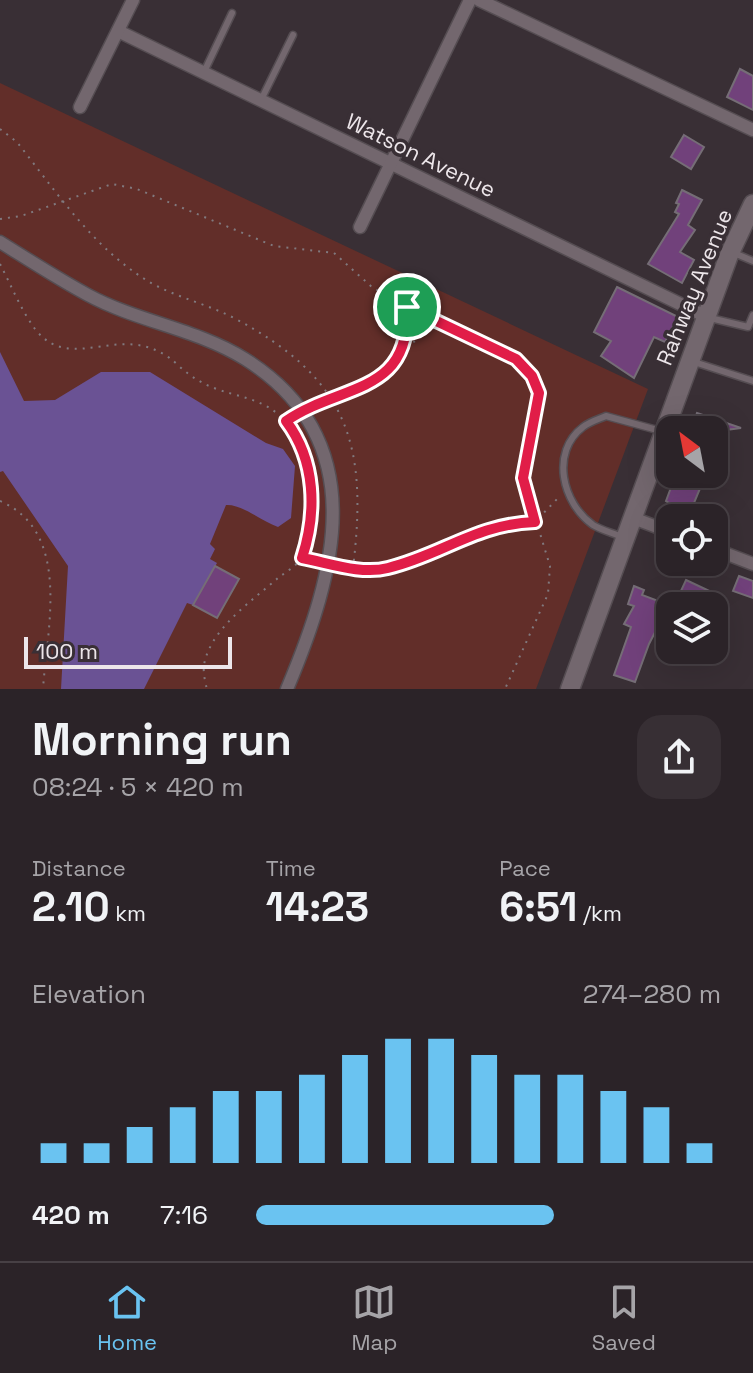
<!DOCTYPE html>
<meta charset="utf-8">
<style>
:root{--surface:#2b2328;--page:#372f34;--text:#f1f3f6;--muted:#a6a4a8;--line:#474045;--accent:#6ac3f1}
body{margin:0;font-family:"Space Grotesk",sans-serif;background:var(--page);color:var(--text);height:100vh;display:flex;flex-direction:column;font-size:30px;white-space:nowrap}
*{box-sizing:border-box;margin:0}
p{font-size:26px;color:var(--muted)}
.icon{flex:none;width:44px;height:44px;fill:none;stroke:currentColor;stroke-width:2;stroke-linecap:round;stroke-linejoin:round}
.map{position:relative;height:689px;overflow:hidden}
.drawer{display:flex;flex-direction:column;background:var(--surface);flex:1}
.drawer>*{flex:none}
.needle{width:52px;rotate:328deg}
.fabs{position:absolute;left:656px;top:416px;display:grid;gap:16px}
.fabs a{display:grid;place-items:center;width:72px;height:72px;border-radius:16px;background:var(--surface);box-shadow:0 8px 32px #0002,0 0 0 2px var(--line);font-size:40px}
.scale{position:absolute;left:24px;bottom:20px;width:208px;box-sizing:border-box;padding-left:8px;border:4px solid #ede6ea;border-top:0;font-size:22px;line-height:28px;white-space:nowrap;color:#ede6ea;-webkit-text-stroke:6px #392f35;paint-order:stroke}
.pin{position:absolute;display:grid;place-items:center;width:68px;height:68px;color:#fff;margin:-34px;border:4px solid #fff;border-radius:50%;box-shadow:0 2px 8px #0007}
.round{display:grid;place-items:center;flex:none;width:84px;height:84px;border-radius:24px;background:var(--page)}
.overview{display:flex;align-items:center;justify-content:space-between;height:136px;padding:0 32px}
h1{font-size:44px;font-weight:700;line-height:60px}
.figures{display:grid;grid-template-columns:repeat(3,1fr);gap:12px;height:136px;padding:8px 32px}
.figures div{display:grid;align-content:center}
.figures b{font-size:40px;font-weight:700}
.figures small{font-size:22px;font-weight:400}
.figures p{font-size:22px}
.chart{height:224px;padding:16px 32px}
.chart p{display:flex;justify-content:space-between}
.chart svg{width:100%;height:144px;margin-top:8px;stroke:var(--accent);stroke-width:6}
ul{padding:0 32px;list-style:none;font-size:26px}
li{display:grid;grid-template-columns:128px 96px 1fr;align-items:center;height:60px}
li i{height:20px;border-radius:10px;background:var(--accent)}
.tab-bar{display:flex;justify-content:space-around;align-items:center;height:112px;border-top:2px solid var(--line);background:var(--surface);font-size:22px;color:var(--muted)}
.tab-bar a{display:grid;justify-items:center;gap:4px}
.tab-bar .active{color:var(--accent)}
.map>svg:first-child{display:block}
.green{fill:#622e29}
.water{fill:#6a5294}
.building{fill:#71417b;stroke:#756d76;stroke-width:2}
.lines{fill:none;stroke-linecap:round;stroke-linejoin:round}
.lane-casing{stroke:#554d52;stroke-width:9}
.street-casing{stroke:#554d52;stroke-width:15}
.secondary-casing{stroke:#554d52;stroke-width:21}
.path{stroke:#81797e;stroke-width:2;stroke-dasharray:2 6;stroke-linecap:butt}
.lane{stroke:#73676e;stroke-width:6}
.street{stroke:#73676e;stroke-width:12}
.secondary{stroke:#73676e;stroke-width:18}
.route-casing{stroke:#fff;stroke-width:16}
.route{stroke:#e11d48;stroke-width:10}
.labels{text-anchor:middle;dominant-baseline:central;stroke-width:7;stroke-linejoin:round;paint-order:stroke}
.street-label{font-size:22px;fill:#ede6ea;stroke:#392f35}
</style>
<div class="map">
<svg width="753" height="689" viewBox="0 0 753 689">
<rect width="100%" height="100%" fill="#392f35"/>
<polygon class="green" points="0,83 648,389 536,689 0,689"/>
<path class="water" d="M0,352l24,49 31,-1 46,-28h49l116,71 17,6 12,17 -4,52 -13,9c-17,-6 -36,-23 -52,-22l-16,39 5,5 -5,10 7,4 -24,42 -6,-2 -43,86h-83l7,-123 -65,-95 -3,1z"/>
<g class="building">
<polygon points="740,69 753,76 753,110 727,97"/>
<polygon points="684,135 704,147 691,169 671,157"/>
<polygon points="682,190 702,200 688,225 695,230 680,252 694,260 682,283 648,264 679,214 675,212 679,204 676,203"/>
<polygon points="617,287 678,317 665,342 654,337 634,378 601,356 611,341 594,332"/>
<polygon points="697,413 741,428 726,430 715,458 714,430 691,430"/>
<polygon points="676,474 706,474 689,515 666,501"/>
<polygon points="215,566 239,579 217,618 193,605"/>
<polygon points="739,576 753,581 753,598 733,591"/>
<polygon points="686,580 720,596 715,606 674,606"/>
<polygon points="634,586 644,590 642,595 669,605 649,644 635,682 614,675 631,627 624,624 634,606 628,604"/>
</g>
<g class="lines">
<defs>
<g id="lane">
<polyline points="204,72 232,13"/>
<polyline points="261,100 293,35"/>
<polyline points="734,253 753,261"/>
<polyline points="710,318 748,327 753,315"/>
<polyline points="694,362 753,381"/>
<path d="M622,537c-9,-4 -21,-7 -29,-12 -31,-22 -43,-73 -10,-98 6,-5 16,-8 23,-11l55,15"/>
</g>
<g id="street">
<polyline points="479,0 753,130"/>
<polyline points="118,31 707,317"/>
<polyline points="80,107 133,0"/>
<polyline points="360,227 470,0"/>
<path d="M0,242c29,18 58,37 88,53 50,27 109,34 157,64 129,81 91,214 42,330"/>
<polyline points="633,518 670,532"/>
<polyline points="714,549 753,564"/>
</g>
<polyline id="secondary" points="570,689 729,255 753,204"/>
</defs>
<use href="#lane" class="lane-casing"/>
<use href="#street" class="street-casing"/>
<use href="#secondary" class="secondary-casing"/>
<g class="path">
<path d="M0,129l17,13c37,47 73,101 123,134 29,20 63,26 94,42 115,61 134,127 119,250"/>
<polyline points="0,219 21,216 112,184 137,189 274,246 334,253 373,288 516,359 532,376 539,393 523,478 550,566 548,594 505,689"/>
<path d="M0,264c11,21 21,46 35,65 38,49 90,-15 144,37 48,45 94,13 123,85 11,25 17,84 0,107 -6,8 -16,14 -24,20 -25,22 -68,51 -74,87 -1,7 1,17 3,24"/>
<polyline points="404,347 407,307"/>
<polyline points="314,405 359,388 383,374 404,349 440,323"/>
<path d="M0,501c72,31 47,127 43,188"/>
<polyline points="302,558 315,560"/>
<polyline points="341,566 386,569 505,523 535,522 559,497"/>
</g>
<use href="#lane" class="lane"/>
<use href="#street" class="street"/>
<use href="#secondary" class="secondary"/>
</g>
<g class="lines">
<defs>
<path id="route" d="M407,307l109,52 16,17 7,17 -16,85 12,44c-59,2 -93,33 -147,46 -27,7 -59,-5 -86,-10 15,-46 14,-97 -16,-137 55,-38 125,-25 121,-114z"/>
</defs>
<use href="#route" class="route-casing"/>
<use href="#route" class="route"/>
</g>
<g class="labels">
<g class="street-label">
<text transform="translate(421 155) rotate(26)">Watson Avenue</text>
<text transform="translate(694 287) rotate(-68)">Rahway Avenue</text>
</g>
</g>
</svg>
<div class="fabs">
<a><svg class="needle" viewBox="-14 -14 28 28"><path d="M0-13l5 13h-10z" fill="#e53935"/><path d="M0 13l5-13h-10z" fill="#a6a4a8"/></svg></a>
<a><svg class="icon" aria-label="locate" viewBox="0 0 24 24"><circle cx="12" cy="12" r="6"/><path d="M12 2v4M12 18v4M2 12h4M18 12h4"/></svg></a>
<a><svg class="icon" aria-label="layers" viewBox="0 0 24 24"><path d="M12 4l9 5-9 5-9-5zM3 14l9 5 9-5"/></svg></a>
</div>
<div class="scale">100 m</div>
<div class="pin" style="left:407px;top:307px;background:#1e9e55"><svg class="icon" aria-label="arrive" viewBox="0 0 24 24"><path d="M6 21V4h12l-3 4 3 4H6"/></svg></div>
</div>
<section class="drawer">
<div class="overview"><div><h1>Morning run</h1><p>08:24 · 5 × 420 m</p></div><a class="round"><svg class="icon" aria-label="share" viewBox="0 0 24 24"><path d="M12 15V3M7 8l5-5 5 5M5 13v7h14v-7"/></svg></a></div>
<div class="figures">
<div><p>Distance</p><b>2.10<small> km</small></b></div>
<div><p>Time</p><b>14:23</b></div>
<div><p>Pace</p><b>6:51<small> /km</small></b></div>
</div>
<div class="chart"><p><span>Elevation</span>274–280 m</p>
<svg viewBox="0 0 160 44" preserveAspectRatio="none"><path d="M5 44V38M15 44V38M25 44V33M35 44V27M45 44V22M55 44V22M65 44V17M75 44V11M85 44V6M95 44V6M105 44V11M115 44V17M125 44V17M135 44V22M145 44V27M155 44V38"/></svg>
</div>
<ul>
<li><b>420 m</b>7:16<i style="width:64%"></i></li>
</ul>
</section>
<nav class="tab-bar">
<a class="active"><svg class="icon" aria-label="home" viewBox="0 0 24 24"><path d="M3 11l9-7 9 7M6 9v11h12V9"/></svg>Home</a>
<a><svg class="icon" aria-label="map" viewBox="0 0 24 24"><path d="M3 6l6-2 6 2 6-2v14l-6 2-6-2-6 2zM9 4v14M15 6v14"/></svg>Map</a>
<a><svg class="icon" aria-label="saved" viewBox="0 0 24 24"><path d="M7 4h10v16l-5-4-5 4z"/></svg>Saved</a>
</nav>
